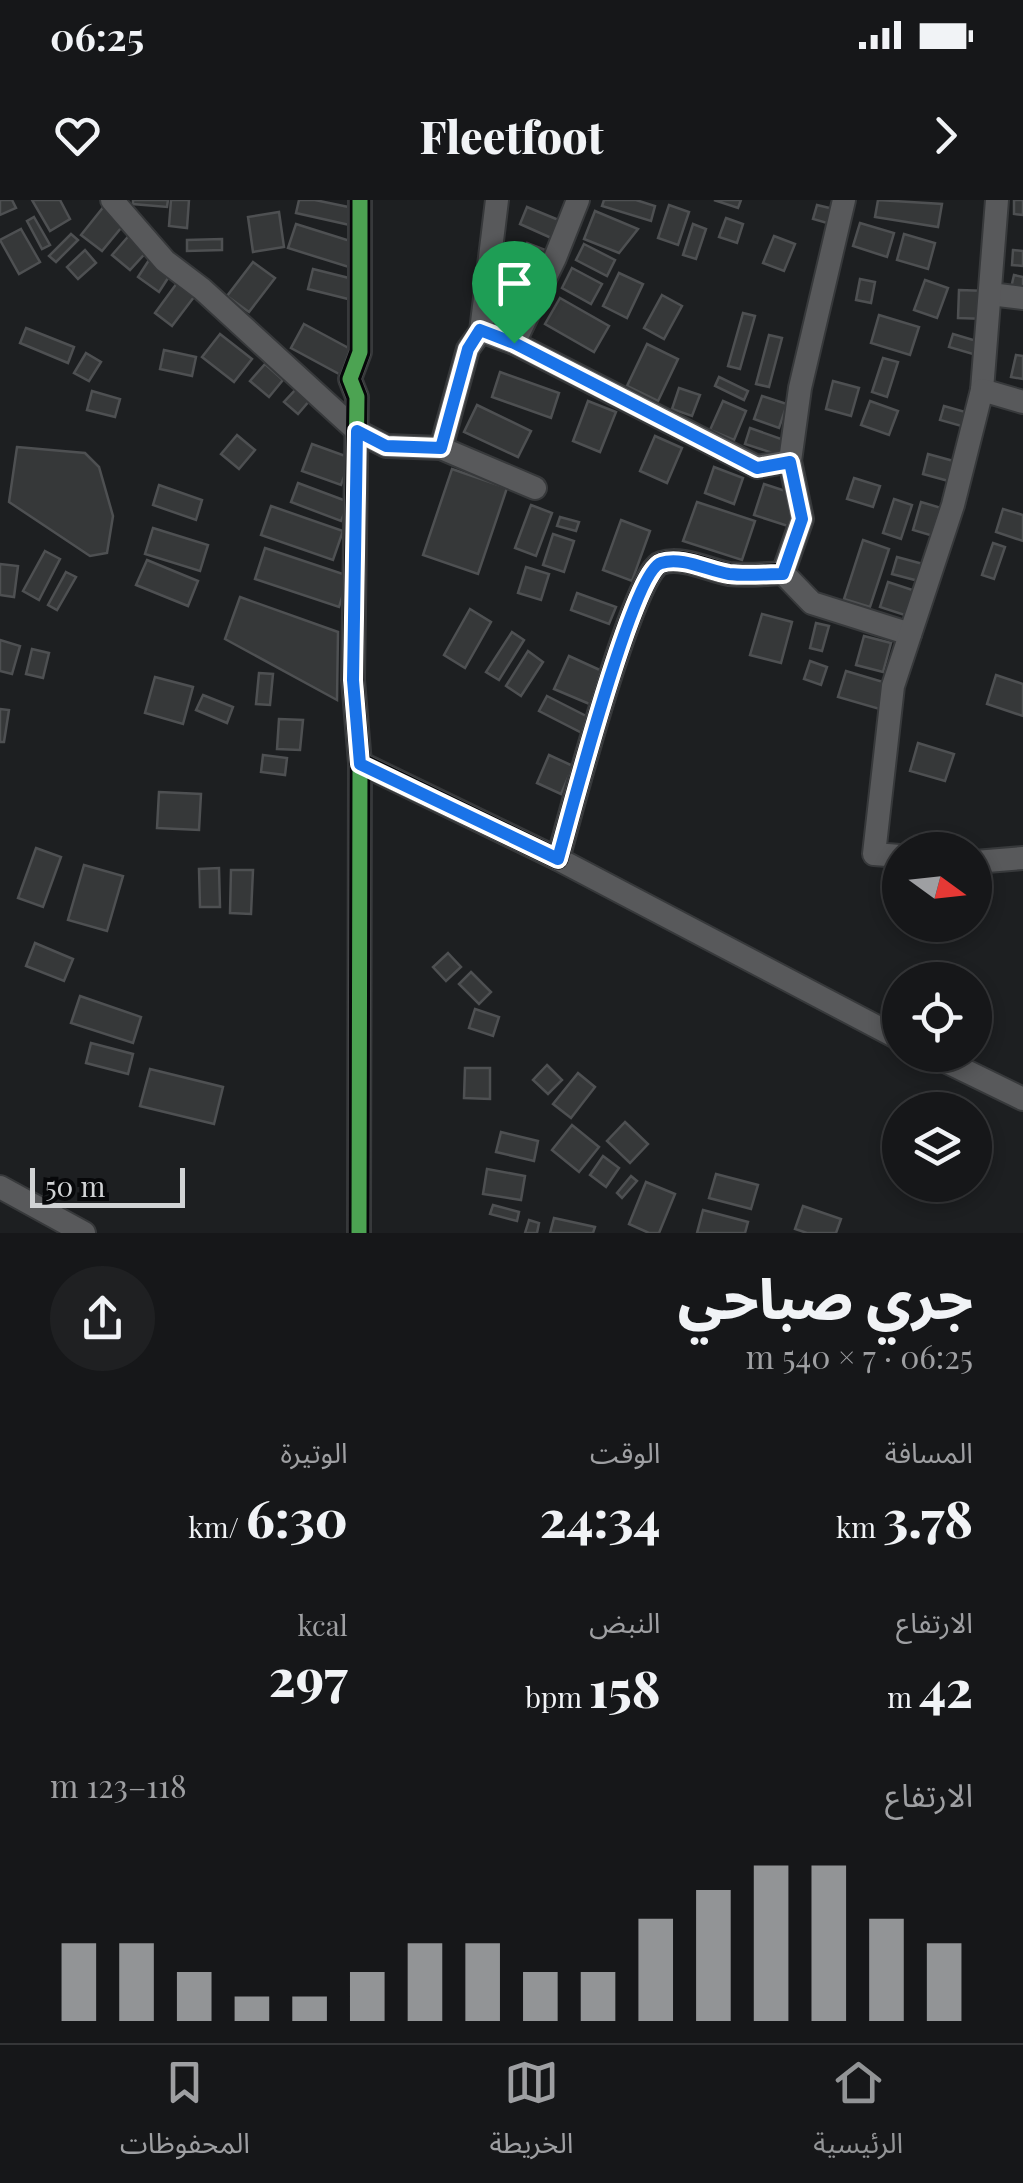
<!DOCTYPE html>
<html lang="ar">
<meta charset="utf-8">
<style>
:root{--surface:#161719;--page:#1f2022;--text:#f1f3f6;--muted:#9e9fa2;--line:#353638;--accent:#929496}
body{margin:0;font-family:"Playfair Display","Noto Sans Arabic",serif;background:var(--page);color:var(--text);direction:rtl;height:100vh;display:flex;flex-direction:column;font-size:38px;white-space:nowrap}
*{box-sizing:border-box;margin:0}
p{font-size:32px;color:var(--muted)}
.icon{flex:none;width:55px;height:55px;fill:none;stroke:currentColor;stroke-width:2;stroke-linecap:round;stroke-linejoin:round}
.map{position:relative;height:1033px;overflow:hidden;direction:ltr}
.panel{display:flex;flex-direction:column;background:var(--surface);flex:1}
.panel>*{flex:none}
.needle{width:65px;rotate:105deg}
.controls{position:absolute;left:882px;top:632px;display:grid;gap:20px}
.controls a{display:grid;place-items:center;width:110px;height:110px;border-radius:50%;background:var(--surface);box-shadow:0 5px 15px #0003,0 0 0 2px var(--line);font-size:50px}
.scale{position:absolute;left:30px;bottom:25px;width:155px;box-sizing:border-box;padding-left:10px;border:5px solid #d1d3d5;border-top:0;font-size:28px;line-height:35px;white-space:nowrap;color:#d1d3d5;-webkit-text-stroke:8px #07080a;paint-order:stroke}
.pin{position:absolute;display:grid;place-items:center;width:85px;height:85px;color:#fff;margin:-102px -42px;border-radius:50% 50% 50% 0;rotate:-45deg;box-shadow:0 0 10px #0007}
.pin .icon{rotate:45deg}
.round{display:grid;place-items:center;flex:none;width:105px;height:105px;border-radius:52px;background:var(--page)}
.overview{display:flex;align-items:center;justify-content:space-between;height:170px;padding:0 50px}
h1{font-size:55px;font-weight:800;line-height:75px}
.stats{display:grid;grid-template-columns:repeat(3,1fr);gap:15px;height:170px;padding:10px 50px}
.stats div{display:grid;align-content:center}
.stats b{font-size:50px;font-weight:800}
.stats small{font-size:28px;font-weight:400}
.stats p{font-size:28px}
.chart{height:280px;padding:20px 50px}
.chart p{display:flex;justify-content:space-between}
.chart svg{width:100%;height:180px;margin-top:10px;stroke:var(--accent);stroke-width:6}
.status{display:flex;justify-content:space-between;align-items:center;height:70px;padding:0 50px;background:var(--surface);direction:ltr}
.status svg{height:28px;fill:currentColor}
header{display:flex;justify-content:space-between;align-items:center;height:130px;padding:0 50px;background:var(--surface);font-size:45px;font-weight:800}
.tab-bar{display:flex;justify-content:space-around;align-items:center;height:140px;border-top:2px solid var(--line);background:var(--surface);font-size:28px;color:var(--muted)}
.tab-bar a{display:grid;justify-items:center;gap:5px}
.tab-bar .active{color:var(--accent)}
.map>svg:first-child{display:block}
.building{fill:#363839;stroke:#4e5052;stroke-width:2.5}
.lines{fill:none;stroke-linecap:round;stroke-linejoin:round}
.minor-casing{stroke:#37393b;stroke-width:26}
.minor{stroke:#58595b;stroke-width:22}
.cycleway-casing{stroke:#07080a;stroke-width:21}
.cycleway{stroke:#4ca352;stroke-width:15}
.route-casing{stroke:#fff;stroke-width:20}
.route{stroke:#1a73e8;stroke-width:12}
</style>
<div class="status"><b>06:25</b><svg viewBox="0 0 49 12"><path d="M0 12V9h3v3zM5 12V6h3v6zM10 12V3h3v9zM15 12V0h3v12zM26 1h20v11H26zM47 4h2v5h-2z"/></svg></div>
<header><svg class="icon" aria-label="forward" viewBox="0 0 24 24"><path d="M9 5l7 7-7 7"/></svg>Fleetfoot<svg class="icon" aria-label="heart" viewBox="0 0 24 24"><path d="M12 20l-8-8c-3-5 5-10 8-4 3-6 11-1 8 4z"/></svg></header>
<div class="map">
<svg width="1023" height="1033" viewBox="0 0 1023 1033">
<rect width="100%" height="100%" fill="#1d1f21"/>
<g class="building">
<polygon points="0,0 12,0 16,8 0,15"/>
<polygon points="32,0 60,0 70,19 50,31"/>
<polygon points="133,0 168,0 167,7 133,4"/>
<polygon points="171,0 189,0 187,28 169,26"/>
<polygon points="299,0 315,0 358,9 354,26 296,13"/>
<polygon points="604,0 636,0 655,6 651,21 602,6"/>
<polygon points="714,0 741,0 738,8"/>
<polygon points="878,0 942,4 938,27 875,17"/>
<polygon points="1014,0 1023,0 1023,15 1014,14"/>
<polygon points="105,5 126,22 102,51 81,35"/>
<polygon points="669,5 689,12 678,45 658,38"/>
<polygon points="817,5 838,10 834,25 813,19"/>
<polygon points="527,7 566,23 558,41 520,24"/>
<polygon points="595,11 638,29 619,53 584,39"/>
<polygon points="279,12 284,47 253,52 248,17"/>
<polygon points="34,17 50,45 42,49 27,21"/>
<polygon points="726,18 743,24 737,43 719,37"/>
<polygon points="860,23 894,33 887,57 853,46"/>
<polygon points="296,24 360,44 352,68 288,48"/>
<polygon points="693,24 706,29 696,59 683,55"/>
<polygon points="21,29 40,62 19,74 0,40"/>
<polygon points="133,31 151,47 130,70 112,55"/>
<polygon points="71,34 78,40 56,62 49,56"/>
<polygon points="904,34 935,43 928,69 897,60"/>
<polygon points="774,36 795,44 784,71 763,63"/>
<polygon points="222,39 222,50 187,51 187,40"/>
<polygon points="527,43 558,55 548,78 517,66"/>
<polygon points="584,44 615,60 607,76 576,60"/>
<polygon points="85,50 96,63 78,79 67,67"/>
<polygon points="1013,50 1023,51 1023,66 1012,65"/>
<polygon points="149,60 170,75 159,92 138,77"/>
<polygon points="253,62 275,78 249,112 227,96"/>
<polygon points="572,68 602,84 591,104 562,88"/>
<polygon points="313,69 361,81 356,101 308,89"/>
<polygon points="619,73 643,84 627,118 603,106"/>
<polygon points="1014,75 1023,77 1023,91 1011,88"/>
<polygon points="860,79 875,82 871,103 856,100"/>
<polygon points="925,80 948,88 937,118 914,110"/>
<polygon points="177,83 194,97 172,126 155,113"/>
<polygon points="505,90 530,102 525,112 500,100"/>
<polygon points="959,90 988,91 987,119 958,118"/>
<polygon points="662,95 682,106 664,139 644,128"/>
<polygon points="560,98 609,126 594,152 545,124"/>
<polygon points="498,112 525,123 520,135 493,124"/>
<polygon points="743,113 755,116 740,169 728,166"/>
<polygon points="879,115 919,127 910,155 871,143"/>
<polygon points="304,124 367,158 354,182 291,148"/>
<polygon points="26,128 74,147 68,163 20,143"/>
<polygon points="220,134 252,159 234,182 202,157"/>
<polygon points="953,134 987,144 983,157 949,147"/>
<polygon points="769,135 782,138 769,187 756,184"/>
<polygon points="647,144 678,159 658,201 627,186"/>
<polygon points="164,150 196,157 192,176 160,169"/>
<polygon points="86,153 101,162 89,181 74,173"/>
<polygon points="1016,155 1023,156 1023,179 1011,177"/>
<polygon points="883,158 898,162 887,197 872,192"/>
<polygon points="265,164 283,180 269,197 250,181"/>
<polygon points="500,172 559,193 551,218 492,197"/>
<polygon points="719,177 748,191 744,200 715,186"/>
<polygon points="833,181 859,188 851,216 826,209"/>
<polygon points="297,188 310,200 298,214 284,202"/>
<polygon points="679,188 700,195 692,216 672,209"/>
<polygon points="92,191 120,199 115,217 87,210"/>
<polygon points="762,196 787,204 779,228 754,219"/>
<polygon points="588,201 616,212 600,252 573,241"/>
<polygon points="723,201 746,211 734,240 710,230"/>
<polygon points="870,201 898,211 889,235 861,225"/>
<polygon points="477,205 531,231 518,257 464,232"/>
<polygon points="944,206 969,213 965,227 940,220"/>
<polygon points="750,228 784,240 779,255 745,244"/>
<polygon points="237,235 255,250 239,269 221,254"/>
<polygon points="655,236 682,248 667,283 640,271"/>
<polygon points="312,244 351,258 341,285 302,271"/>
<polygon points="17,247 85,253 99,267 113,316 107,353 90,356 9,302"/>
<polygon points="928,254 968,265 963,285 923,274"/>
<polygon points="714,267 743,278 734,304 705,293"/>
<polygon points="452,269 507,288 478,374 423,355"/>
<polygon points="854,278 880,286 873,307 847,299"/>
<polygon points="298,283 349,302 341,321 291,302"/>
<polygon points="764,284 804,297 794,328 754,315"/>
<polygon points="159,285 202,300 196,320 153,305"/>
<polygon points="894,299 912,305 901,339 883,333"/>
<polygon points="697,302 755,321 742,360 683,341"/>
<polygon points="921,302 948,310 940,338 913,330"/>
<polygon points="531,305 552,313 536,356 515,348"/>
<polygon points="271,306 343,331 333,360 261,335"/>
<polygon points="1003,309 1023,315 1023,341 996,332"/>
<polygon points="560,317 579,322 576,331 557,326"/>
<polygon points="621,320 650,331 632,381 603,370"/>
<polygon points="153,328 208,345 200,371 145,354"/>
<polygon points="553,334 574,341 564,372 543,365"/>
<polygon points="863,340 889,349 870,407 844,399"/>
<polygon points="993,343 1005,347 994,379 982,375"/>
<polygon points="265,348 349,376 339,407 255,379"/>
<polygon points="45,351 60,359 39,400 23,391"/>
<polygon points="897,357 934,367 930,384 892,374"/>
<polygon points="147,360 198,381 188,406 136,385"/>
<polygon points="0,364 18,366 14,397 0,395"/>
<polygon points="526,367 549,374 541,400 518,393"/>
<polygon points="66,372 76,377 57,410 48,405"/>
<polygon points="888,382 931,396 923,421 880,407"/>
<polygon points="577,393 616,407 609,424 571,410"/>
<polygon points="240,397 338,432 337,500 225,439"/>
<polygon points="470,409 491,422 465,468 444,455"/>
<polygon points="762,414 792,422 781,463 750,455"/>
<polygon points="816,423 829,426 822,451 810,448"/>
<polygon points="512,432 524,440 499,480 486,472"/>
<polygon points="864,436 891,443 883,472 856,465"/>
<polygon points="0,440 20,446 12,474 0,471"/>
<polygon points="32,449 49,453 43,478 26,474"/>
<polygon points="528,451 543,462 521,496 506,486"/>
<polygon points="569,456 613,476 599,508 554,489"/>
<polygon points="810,461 827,467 821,485 804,479"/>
<polygon points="846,471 890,484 883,510 838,497"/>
<polygon points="259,473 273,474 270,505 256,504"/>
<polygon points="996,475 1023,484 1023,516 987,504"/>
<polygon points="155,477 193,487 183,524 145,513"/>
<polygon points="203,495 233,507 227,523 196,510"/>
<polygon points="547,496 594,520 586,535 539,511"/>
<polygon points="0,509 9,510 4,542 0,542"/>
<polygon points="279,519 303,520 300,550 277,549"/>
<polygon points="918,543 954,554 945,581 910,571"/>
<polygon points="263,555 287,558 285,575 261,572"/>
<polygon points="549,555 573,566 561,594 537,583"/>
<polygon points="159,592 201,594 199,630 157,628"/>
<polygon points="36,648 61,657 43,707 18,698"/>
<polygon points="84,665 123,676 107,731 68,720"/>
<polygon points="219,668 220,707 200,707 199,669"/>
<polygon points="231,670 253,670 251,714 230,713"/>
<polygon points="35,743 73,759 64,781 26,766"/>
<polygon points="448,753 461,767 446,781 433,767"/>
<polygon points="471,772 491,792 479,804 459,784"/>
<polygon points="80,796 141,817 133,843 71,823"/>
<polygon points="475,809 499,817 493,836 469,828"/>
<polygon points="91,843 133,854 128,874 86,863"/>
<polygon points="547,865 562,880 548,894 533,880"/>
<polygon points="465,868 490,868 490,899 464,898"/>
<polygon points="150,869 223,887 214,924 140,906"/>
<polygon points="578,873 595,887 571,918 553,904"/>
<polygon points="625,922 648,944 630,963 607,941"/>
<polygon points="572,925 599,947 579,972 552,950"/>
<polygon points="501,932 538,941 534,961 496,952"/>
<polygon points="603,956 619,968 606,987 590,975"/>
<polygon points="487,969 525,976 521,1000 483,994"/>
<polygon points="716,974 758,985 751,1009 709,998"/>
<polygon points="631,976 637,981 622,998 617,993"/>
<polygon points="646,982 675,994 659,1033 649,1033 629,1024"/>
<polygon points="493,1005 519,1012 517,1021 490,1014"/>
<polygon points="803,1006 841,1019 836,1033 807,1033 795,1029"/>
<polygon points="703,1010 748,1022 745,1033 697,1033"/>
<polygon points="554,1018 595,1027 593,1033 550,1033"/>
<polygon points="529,1020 539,1023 537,1033 525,1033"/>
</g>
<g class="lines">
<defs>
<g id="minor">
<polyline points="112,0 165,61 202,89 357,231 386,246 441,248 535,288"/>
<polyline points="844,0 800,188 790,261 802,319 783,373 812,403 910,434"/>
<polyline points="990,94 1023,98"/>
<polyline points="481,131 514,143 757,267 790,261"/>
<polyline points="514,143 555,58 578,0"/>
<polyline points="982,190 997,0"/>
<polyline points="441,248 468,149 481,131 497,0"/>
<path d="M360,563l198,96c11,-39 75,-288 103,-296 21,-7 48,7 68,11 18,2 37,0 54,-1"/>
<polyline points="900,656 874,654 893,486 953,305 982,190 1023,202"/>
<polyline points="558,659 900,839"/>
<polyline points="975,662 1023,658"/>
<polyline points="933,855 1023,899"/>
<polyline points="0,987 84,1033"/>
<polyline points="359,1033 360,563 353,480 357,197 350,179 360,152 360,0"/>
</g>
</defs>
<use href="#minor" class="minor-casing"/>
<use href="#minor" class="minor"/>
<defs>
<g id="cycleway">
<path d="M360,563l198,96c11,-39 75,-288 103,-296 21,-7 48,7 68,11 18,2 37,0 54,-1"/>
<polyline points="359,1033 360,563 353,480 357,197 350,179 360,152 360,0"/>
</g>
</defs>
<use href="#cycleway" class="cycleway-casing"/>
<use href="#cycleway" class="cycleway"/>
</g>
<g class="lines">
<defs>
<path id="route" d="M480,130l34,13 243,125 33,-6 12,57 -19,55c-17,0 -36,2 -54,0 -20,-3 -47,-18 -68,-11 -28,8 -92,257 -103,296l-198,-95 -7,-84 4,-249 29,15 55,2 27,-99z"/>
</defs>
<use href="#route" class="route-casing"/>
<use href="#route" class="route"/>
</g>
</svg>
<div class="controls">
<a><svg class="needle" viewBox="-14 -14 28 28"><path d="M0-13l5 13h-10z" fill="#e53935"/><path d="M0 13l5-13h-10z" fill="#9e9fa2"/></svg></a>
<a><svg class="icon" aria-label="locate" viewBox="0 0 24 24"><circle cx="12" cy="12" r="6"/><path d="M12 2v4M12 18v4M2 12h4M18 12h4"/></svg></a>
<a><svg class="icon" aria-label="layers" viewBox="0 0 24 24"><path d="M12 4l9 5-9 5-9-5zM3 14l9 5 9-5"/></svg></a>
</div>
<div class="scale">50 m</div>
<div class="pin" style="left:514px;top:143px;background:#1e9e55"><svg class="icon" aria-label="arrive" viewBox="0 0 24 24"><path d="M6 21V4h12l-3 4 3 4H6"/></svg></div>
</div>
<section class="panel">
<div class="overview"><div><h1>جري صباحي</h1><p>06:25 · 7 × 540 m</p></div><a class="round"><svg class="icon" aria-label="share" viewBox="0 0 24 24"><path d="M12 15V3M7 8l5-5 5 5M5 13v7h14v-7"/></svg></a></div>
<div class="stats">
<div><p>المسافة</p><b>3.78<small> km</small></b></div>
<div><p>الوقت</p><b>24:34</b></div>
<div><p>الوتيرة</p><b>6:30<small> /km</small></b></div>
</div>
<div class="stats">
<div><p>الارتفاع</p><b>42<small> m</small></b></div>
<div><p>النبض</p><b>158<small> bpm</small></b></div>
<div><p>kcal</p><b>297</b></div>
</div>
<div class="chart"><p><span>الارتفاع</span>118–123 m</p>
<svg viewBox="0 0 160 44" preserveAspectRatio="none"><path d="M5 44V25M15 44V25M25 44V32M35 44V38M45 44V38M55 44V32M65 44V25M75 44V25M85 44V32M95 44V32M105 44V19M115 44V12M125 44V6M135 44V6M145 44V19M155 44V25"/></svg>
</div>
</section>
<nav class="tab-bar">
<a class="active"><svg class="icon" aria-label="home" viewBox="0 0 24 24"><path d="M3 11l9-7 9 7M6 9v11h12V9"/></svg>الرئيسية</a>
<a><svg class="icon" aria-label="map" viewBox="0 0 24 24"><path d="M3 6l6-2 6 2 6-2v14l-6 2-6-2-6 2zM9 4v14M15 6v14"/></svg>الخريطة</a>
<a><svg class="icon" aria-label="saved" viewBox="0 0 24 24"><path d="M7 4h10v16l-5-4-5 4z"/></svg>المحفوظات</a>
</nav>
